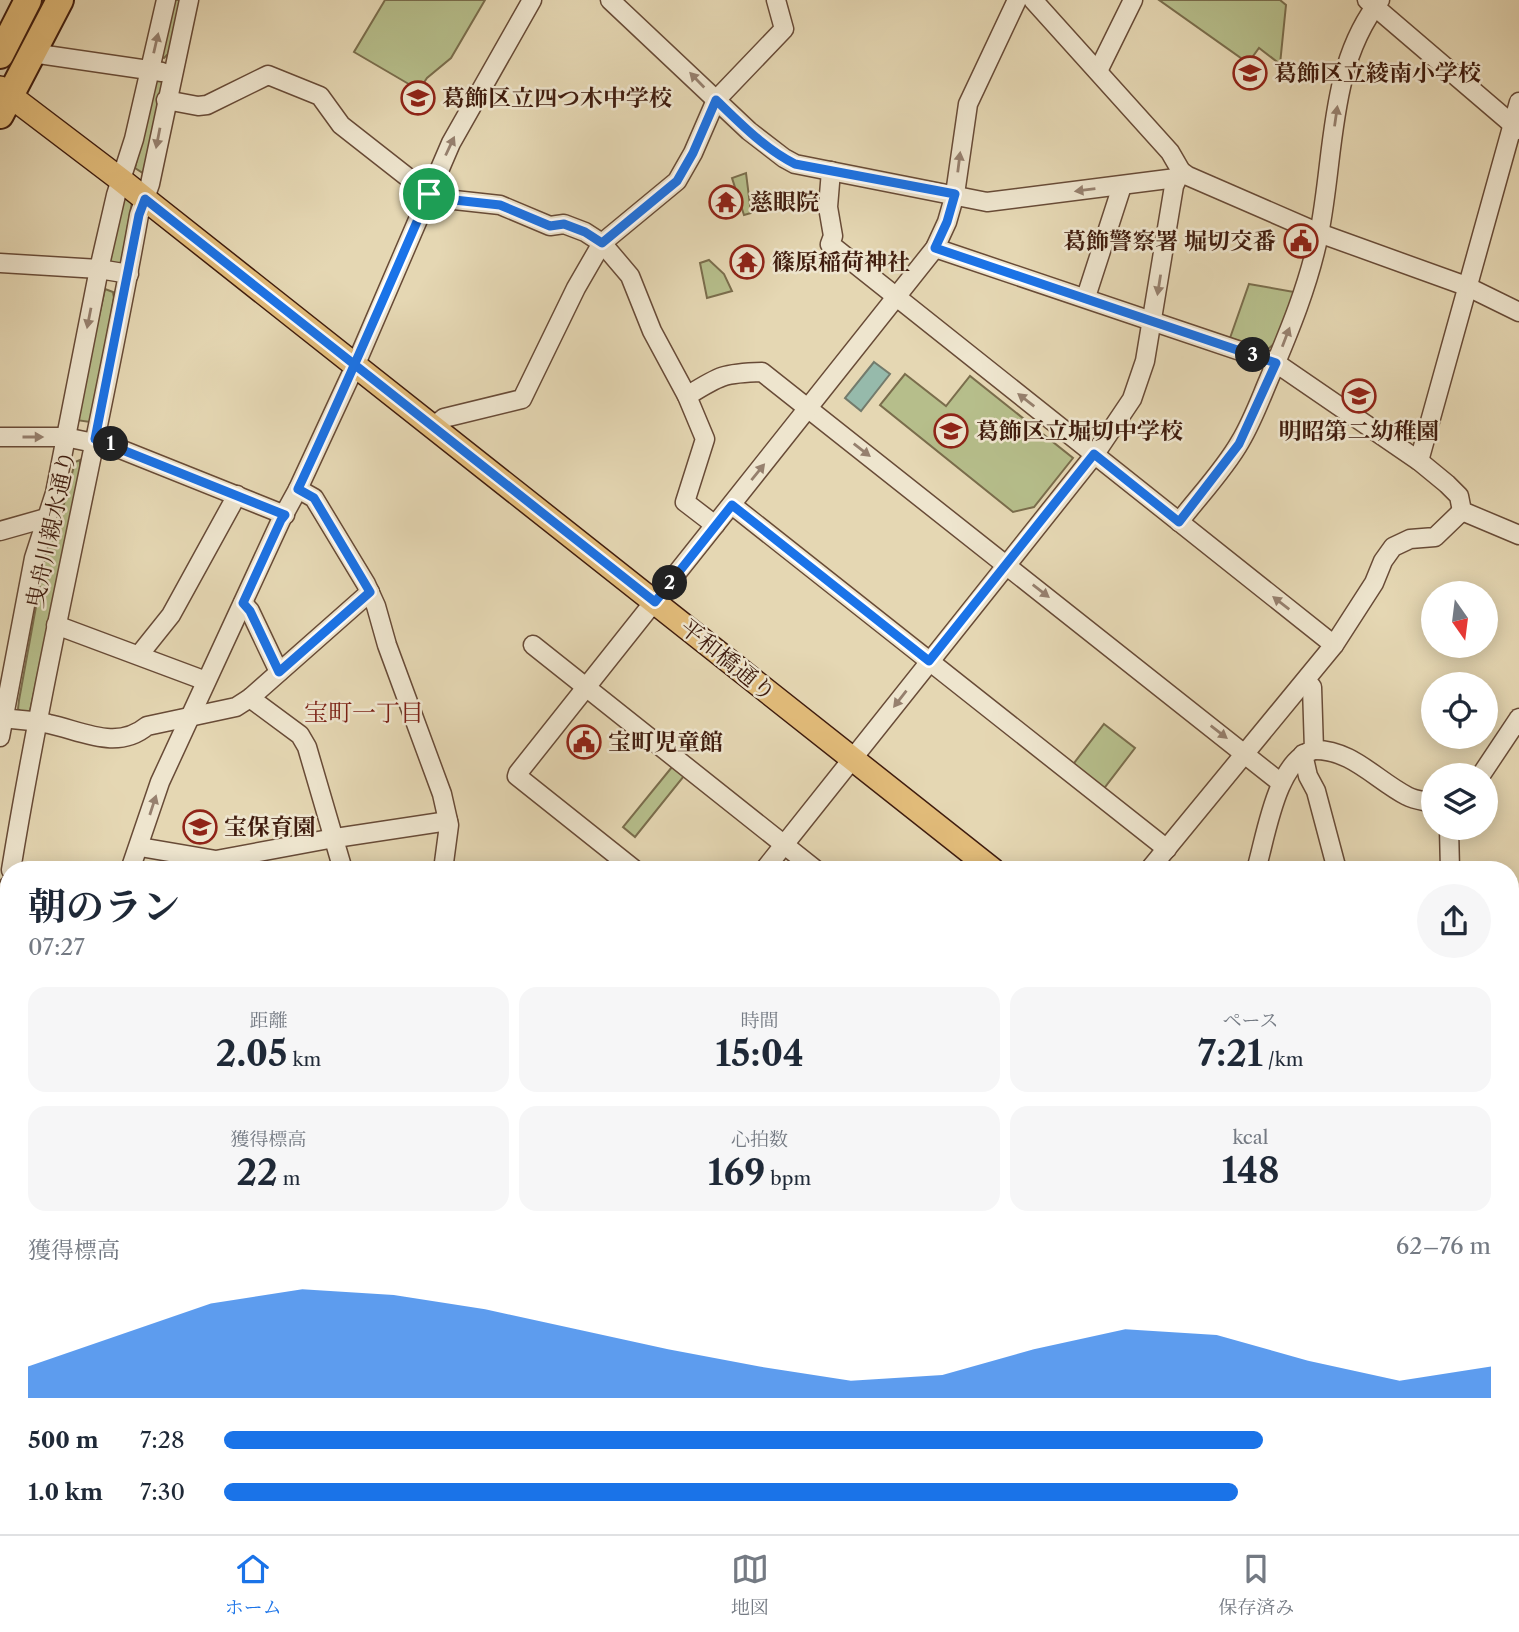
<!DOCTYPE html>
<html lang="ja">
<meta charset="utf-8">
<style>
:root{--surface:#fff;--page:#f6f6f7;--text:#1f2937;--muted:#747a83;--line:#e0e1e3;--accent:#1a73e8}
body{margin:0;font-family:"Libre Caslon Text","Noto Serif JP",serif;background:var(--page);color:var(--text);height:100vh;display:flex;flex-direction:column;font-size:26px;white-space:nowrap}
*{box-sizing:border-box;margin:0}
p{font-size:23px;color:var(--muted)}
.icon{flex:none;width:38px;height:38px;fill:none;stroke:currentColor;stroke-width:2;stroke-linecap:round;stroke-linejoin:round}
.map{position:relative;flex:1;overflow:hidden}
.side{position:absolute;left:0px;top:861px;width:1519px;height:674px;display:flex;flex-direction:column;background:var(--surface);border-radius:28px 28px 0 0;box-shadow:0 4px 18px #0003}
.side>*{flex:none}
.needle{width:46px;rotate:166deg}
.buttons{position:absolute;left:1421px;top:581px;display:grid;gap:14px}
.buttons a{display:grid;place-items:center;width:77px;height:77px;border-radius:50%;background:var(--surface);box-shadow:0 4px 18px #0003;font-size:35px}
.pin{position:absolute;display:grid;place-items:center;width:60px;height:60px;color:#fff;margin:-30px;border:4px solid #fff;border-radius:50%;box-shadow:0 2px 7px #0007}
.km{position:absolute;width:35px;height:35px;margin:-18px;border-radius:50%;background:#222;color:#fff;font-size:19px;line-height:35px;text-align:center}
.round{display:grid;place-items:center;flex:none;width:74px;height:74px;border-radius:37px;background:var(--page)}
.summary{display:flex;align-items:center;justify-content:space-between;height:119px;padding:0 28px}
h1{font-size:38px;font-weight:700;line-height:52px}
.metrics{display:grid;grid-template-columns:repeat(3,1fr);gap:10px;height:119px;padding:7px 28px}
.metrics div{display:grid;align-content:center;border-radius:18px;background:var(--page);text-align:center}
.metrics b{font-size:35px;font-weight:700}
.metrics small{font-size:19px;font-weight:400}
.metrics p{font-size:19px}
.chart{height:196px;padding:14px 28px}
.chart p{display:flex;justify-content:space-between}
.chart svg{width:100%;height:126px;margin-top:7px;fill:var(--accent);opacity:.7}
ul{padding:0 28px;list-style:none;font-size:23px}
li{display:grid;grid-template-columns:112px 84px 1fr;align-items:center;height:52px}
li i{height:18px;border-radius:9px;background:var(--accent)}
.tabs{display:flex;justify-content:space-around;align-items:center;height:98px;border-top:2px solid var(--line);background:var(--surface);font-size:19px;color:var(--muted)}
.tabs a{display:grid;justify-items:center;gap:4px}
.tabs .selected{color:var(--accent)}
.map>svg:first-child{display:block}
.green{fill:#b6be8b;stroke:#7a6d4c;stroke-width:2}
.water{fill:#96baab;stroke:#737b6c;stroke-width:2}
.lines{fill:none;stroke-linecap:round;stroke-linejoin:round}
.minor-casing{stroke:#684b37;stroke-width:21}
.major-casing{stroke:#3f1c0e;stroke-width:26}
.highway-casing{stroke:#3f1c0e;stroke-width:30}
.minor{stroke:#eee5ce;stroke-width:18}
.major{stroke:#e2bc7a;stroke-width:23}
.highway{stroke:#e2bc7a;stroke-width:26}
.oneway{fill:#96806e}
.route-casing{stroke:#fff;stroke-width:14}
.route{stroke:#1a73e8;stroke-width:9}
.labels{text-anchor:middle;dominant-baseline:central;stroke-width:5;stroke-linejoin:round;paint-order:stroke}
.poi-label{font-size:23px;font-weight:bold;fill:#3f1c0e;stroke:#eee5ce;text-anchor:start}
.street-label{font-size:23px;fill:#3f1c0e;stroke:#eee5ce}
.neighbourhood-label{font-size:24px;fill:#7a1f14;stroke:#eee5ce}
</style>
<div class="map">
<svg width="1519" height="1534" viewBox="0 0 1519 1534">
<rect width="100%" height="100%" fill="#e5d7b3"/>
<filter id="stains"><feTurbulence type="fractalNoise" baseFrequency=".00286" numOctaves="4"/><feColorMatrix values="0 0 0 0 .2 0 0 0 0 .09 0 0 0 0 .02 0 0 0 .5 -.17"/></filter>
<radialGradient id="worn" r=".72"><stop offset=".6" stop-color="#630" stop-opacity="0"/><stop offset="1" stop-color="#630" stop-opacity=".3"/></radialGradient>
<g class="green">
<polygon points="173,0 182,0 168,54 164,58 161,56"/>
<polygon points="385,0 485,0 451,58 427,78 419,90 354,52"/>
<polygon points="1159,0 1280,0 1286,5 1280,64 1259,48 1248,63"/>
<polygon points="160,79 163,84 146,175 135,168 153,83 154,80"/>
<polygon points="746,173 751,213 744,215 732,178"/>
<polygon points="121,197 126,197 132,202 121,265 108,262"/>
<polygon points="709,260 724,274 732,291 707,298 700,263"/>
<polygon points="1249,284 1294,292 1277,341 1267,350 1230,338"/>
<polygon points="105,289 113,292 114,298 93,418 90,422 76,420"/>
<polygon points="905,374 946,406 970,376 1073,458 1034,507 1013,512 880,405"/>
<polygon points="80,460 80,470 32,702 30,711 24,714 18,709 19,700 47,546 64,504 75,462"/>
<polygon points="1104,724 1135,748 1102,791 1071,767"/>
<polygon points="672,767 684,776 635,837 623,827"/>
</g>
<polygon class="water" points="874,362 890,374 861,411 845,398"/>
<g class="lines">
<defs>
<g id="minor">
<polyline points="610,0 749,131 784,158 795,164 987,202 1176,178"/>
<polyline points="1033,0 1170,152 1181,171 1188,176 1319,233 1466,286 1519,312"/>
<polyline points="1367,0 1519,130"/>
<polyline points="32,53 162,72"/>
<polyline points="1098,71 1133,0"/>
<polyline points="166,100 198,106 207,105 268,75 320,96 341,125 429,194 436,198 500,205 550,226 564,224 585,232 602,243 630,276 652,331 687,396 705,439 685,502 715,525"/>
<polyline points="831,171 828,207 833,236 830,244 1334,645"/>
<polyline points="935,248 1276,363 1419,461 1447,484 1459,496 1462,511 1519,535"/>
<polyline points="0,263 99,269 129,274"/>
<polyline points="1086,297 1122,186"/>
<path d="M687,396c32,-20 36,-23 75,-24l519,411"/>
<polyline points="433,427 444,418 522,399 576,288 602,243 677,181 693,153 716,100 784,29 776,0"/>
<polyline points="0,437 65,437 94,443"/>
<polyline points="95,439 285,515"/>
<polyline points="1419,461 1519,102"/>
<polyline points="298,489 314,498 366,584 376,606 387,645 442,794 449,825 443,870"/>
<polyline points="732,505 1167,849"/>
<path d="M1179,522c20,-26 45,-52 61,-80 12,-20 20,-42 29,-63 20,-47 40,-95 50,-145 16,-79 9,-168 61,-234"/>
<polyline points="0,531 46,518"/>
<polyline points="243,603 250,611 279,672"/>
<polyline points="56,625 206,681"/>
<polyline points="533,645 816,870"/>
<polyline points="139,655 171,615 237,495"/>
<polyline points="250,698 300,735 307,747 343,870"/>
<path d="M0,718c16,2 33,2 49,6 33,7 68,27 98,2l89,-19 14,-9 120,-106"/>
<polyline points="0,737 34,558 55,493 99,269 116,195 134,139 166,0"/>
<path d="M1314,750c37,-1 62,30 93,46 7,4 18,5 26,7"/>
<polyline points="1303,754 1308,776 1316,791 1337,870"/>
<polyline points="1481,775 1519,718"/>
<polyline points="1449,828 1450,870"/>
<polyline points="140,847 216,860 329,839 448,821"/>
<path d="M11,870c36,-220 89,-436 128,-655l11,-31 39,-184"/>
<polyline points="130,870 160,782 281,520 298,489 355,366 451,143 532,0"/>
<polyline points="635,870 517,776 518,773 935,248 947,222 955,194 968,104 1017,0"/>
<polyline points="764,870 1095,454 1132,399 1145,361 1174,186 1181,171"/>
<polyline points="1149,870 1334,645 1374,583 1383,561 1393,547 1410,539 1435,537 1462,511"/>
<path d="M1256,870c10,-33 20,-110 58,-120l-2,-63 -6,-7"/>
<polyline points="1510,926 1519,918"/>
<polyline points="0,938 9,885"/>
<polyline points="1510,980 1519,986"/>
<polyline points="1513,1127 1516,1108 1519,1106"/>
<polyline points="0,1324 9,1323"/>
<polyline points="1510,1366 1519,1362"/>
<polyline points="276,1526 278,1534"/>
<polyline points="1187,1526 1189,1534"/>
<polyline points="1420,1526 1423,1534"/>
<polyline points="3,1534 9,1427"/>
<polyline points="69,1534 100,1526"/>
<polyline points="633,1534 633,1526"/>
<polyline points="1030,1534 1053,1526"/>
<polyline points="1324,1534 1347,1526"/>
</g>
<g id="major">
<polyline points="0,88 121,180 993,870"/>
<polyline points="1510,1281 1519,1288"/>
</g>
<g id="highway">
<polyline points="0,55 28,0"/>
<polyline points="0,115 60,0"/>
</g>
</defs>
<use href="#minor" class="minor-casing"/>
<use href="#major" class="major-casing"/>
<use href="#highway" class="highway-casing"/>
<use href="#minor" class="minor"/>
<use href="#major" class="major"/>
<use href="#highway" class="highway"/>
</g>
<defs><path id="oneway-solid" d="M-6-.8H1V-3.2L6.5 0L1 3.2V.8H-6Z" transform="scale(1.75)"/></defs>
<g class="oneway">
<use href="#oneway-solid" transform="translate(156 43) rotate(-77)"/>
<use href="#oneway-solid" transform="translate(697 80) rotate(-134)"/>
<use href="#oneway-solid" transform="translate(1336 116) rotate(-82)"/>
<use href="#oneway-solid" transform="translate(158 138) rotate(101)"/>
<use href="#oneway-solid" transform="translate(450 146) rotate(-65)"/>
<use href="#oneway-solid" transform="translate(959 162) rotate(-83)"/>
<use href="#oneway-solid" transform="translate(1085 190) rotate(173)"/>
<use href="#oneway-solid" transform="translate(1159 285) rotate(99)"/>
<use href="#oneway-solid" transform="translate(89 318) rotate(101)"/>
<use href="#oneway-solid" transform="translate(1286 337) rotate(-69)"/>
<use href="#oneway-solid" transform="translate(1026 400) rotate(-142)"/>
<use href="#oneway-solid" transform="translate(33 437)"/>
<use href="#oneway-solid" transform="translate(862 450) rotate(38)"/>
<use href="#oneway-solid" transform="translate(758 472) rotate(-51)"/>
<use href="#oneway-solid" transform="translate(1041 591) rotate(38)"/>
<use href="#oneway-solid" transform="translate(1281 603) rotate(-142)"/>
<use href="#oneway-solid" transform="translate(900 699) rotate(128)"/>
<use href="#oneway-solid" transform="translate(1219 732) rotate(38)"/>
<use href="#oneway-solid" transform="translate(153 805) rotate(-72)"/>
</g>
<g class="lines">
<defs>
<path id="route" d="M429,194c-43,99 -85,197 -131,295l16,9 56,94 -91,80 -29,-61 -7,-8 38,-83 4,-5 -190,-76 44,-224 6,-16 510,403 77,-97 197,156 165,-207 85,68 60,-78 37,-81 -341,-115 12,-26 8,-28 -160,-30c-30,-15 -55,-41 -79,-64l-23,53 -16,28 -75,62 -17,-11 -21,-8 -14,2 -50,-21 -64,-7 -7,-4"/>
</defs>
<use href="#route" class="route-casing"/>
<use href="#route" class="route"/>
</g>
<defs>
<symbol id="school-ring" viewBox="-11 -11 22 22"><circle r="9.5" fill="#eee5ce" stroke="#8f2418" stroke-width="1.5"/><path d="M0-5L7-2L0 1L-7-2ZM-4 1L0 2.5L4 1V4Q0 6-4 4Z" fill="#8f2418"/></symbol>
<symbol id="temple-ring" viewBox="-11 -11 22 22"><circle r="9.5" fill="#eee5ce" stroke="#8f2418" stroke-width="1.5"/><path d="M0-6L5-2H3V0L6.5 2.5H4V6H1.5V3h-3V6H-4V2.5H-6.5L-3 0V-2H-5Z" fill="#8f2418"/></symbol>
<symbol id="civic-ring" viewBox="-11 -11 22 22"><circle r="9.5" fill="#eee5ce" stroke="#8f2418" stroke-width="1.5"/><path d="M-.6-6.5H3V-4.5H.6V-3L4-1V1h2V6H-6V1h2V-1L-.6-3ZM-1.2 2.5V6h2.4V2.5Z" fill="#8f2418"/></symbol>
</defs>
<g fill-rule="evenodd">
<use href="#school-ring" x="1231" y="54" width="38" height="38"/>
<use href="#school-ring" x="399" y="79" width="38" height="38"/>
<use href="#temple-ring" x="707" y="183" width="38" height="38"/>
<use href="#civic-ring" x="1282" y="222" width="38" height="38"/>
<use href="#temple-ring" x="728" y="243" width="38" height="38"/>
<use href="#school-ring" x="1340" y="377" width="38" height="38"/>
<use href="#school-ring" x="932" y="412" width="38" height="38"/>
<use href="#civic-ring" x="565" y="723" width="38" height="38"/>
<use href="#school-ring" x="181" y="808" width="38" height="38"/>
</g>
<g class="labels">
<g class="poi-label">
<text x="1274" y="73">葛飾区立綾南小学校</text>
<text x="442" y="98">葛飾区立四つ木中学校</text>
<text x="750" y="202">慈眼院</text>
<text x="1276" y="241" text-anchor="end">葛飾警察署 堀切交番</text>
<text x="772" y="262">篠原稲荷神社</text>
<text x="976" y="431">葛飾区立堀切中学校</text>
<text x="1359" y="431" text-anchor="middle">明昭第二幼稚園</text>
<text x="608" y="742">宝町児童館</text>
<text x="224" y="827">宝保育園</text>
</g>
<g class="street-label">
<text transform="translate(51 529) rotate(-78)">曳舟川親水通り</text>
<text transform="translate(728 660) rotate(39)">平和橋通り</text>
</g>
<g class="neighbourhood-label">
<text x="364" y="712">宝町一丁目</text>
</g>
</g>
<rect width="100%" height="100%" filter="url(#stains)"/>
<rect width="100%" height="100%" fill="url(#worn)"/>
</svg>
<div class="buttons">
<a><svg class="needle" viewBox="-14 -14 28 28"><path d="M0-13l5 13h-10z" fill="#e53935"/><path d="M0 13l5-13h-10z" fill="#747a83"/></svg></a>
<a><svg class="icon" aria-label="locate" viewBox="0 0 24 24"><circle cx="12" cy="12" r="6"/><path d="M12 2v4M12 18v4M2 12h4M18 12h4"/></svg></a>
<a><svg class="icon" aria-label="layers" viewBox="0 0 24 24"><path d="M12 4l9 5-9 5-9-5zM3 14l9 5 9-5"/></svg></a>
</div>
<div class="pin" style="left:429px;top:194px;background:#1e9e55"><svg class="icon" aria-label="arrive" viewBox="0 0 24 24"><path d="M6 21V4h12l-3 4 3 4H6"/></svg></div>
<b class="km" style="left:111px;top:444px">1</b>
<b class="km" style="left:670px;top:583px">2</b>
<b class="km" style="left:1253px;top:355px">3</b>
<section class="side">
<div class="summary"><div><h1>朝のラン</h1><p>07:27</p></div><a class="round"><svg class="icon" aria-label="share" viewBox="0 0 24 24"><path d="M12 15V3M7 8l5-5 5 5M5 13v7h14v-7"/></svg></a></div>
<div class="metrics">
<div><p>距離</p><b>2.05<small> km</small></b></div>
<div><p>時間</p><b>15:04</b></div>
<div><p>ペース</p><b>7:21<small> /km</small></b></div>
</div>
<div class="metrics">
<div><p>獲得標高</p><b>22<small> m</small></b></div>
<div><p>心拍数</p><b>169<small> bpm</small></b></div>
<div><p>kcal</p><b>148</b></div>
</div>
<div class="chart"><p><span>獲得標高</span>62–76 m</p>
<svg viewBox="0 0 160 44" preserveAspectRatio="none"><path d="M0 44V33L10 22L20 11L30 6L40 8L50 13L60 20L70 27L80 33L90 38L100 36L110 27L120 20L130 22L140 31L150 38L160 33V44z"/></svg>
</div>
<ul>
<li><b>500 m</b>7:28<i style="width:82%"></i></li>
<li><b>1.0 km</b>7:30<i style="width:80%"></i></li>
</ul>
</section>
</div>
<nav class="tabs">
<a class="selected"><svg class="icon" aria-label="home" viewBox="0 0 24 24"><path d="M3 11l9-7 9 7M6 9v11h12V9"/></svg>ホーム</a>
<a><svg class="icon" aria-label="map" viewBox="0 0 24 24"><path d="M3 6l6-2 6 2 6-2v14l-6 2-6-2-6 2zM9 4v14M15 6v14"/></svg>地図</a>
<a><svg class="icon" aria-label="saved" viewBox="0 0 24 24"><path d="M7 4h10v16l-5-4-5 4z"/></svg>保存済み</a>
</nav>
